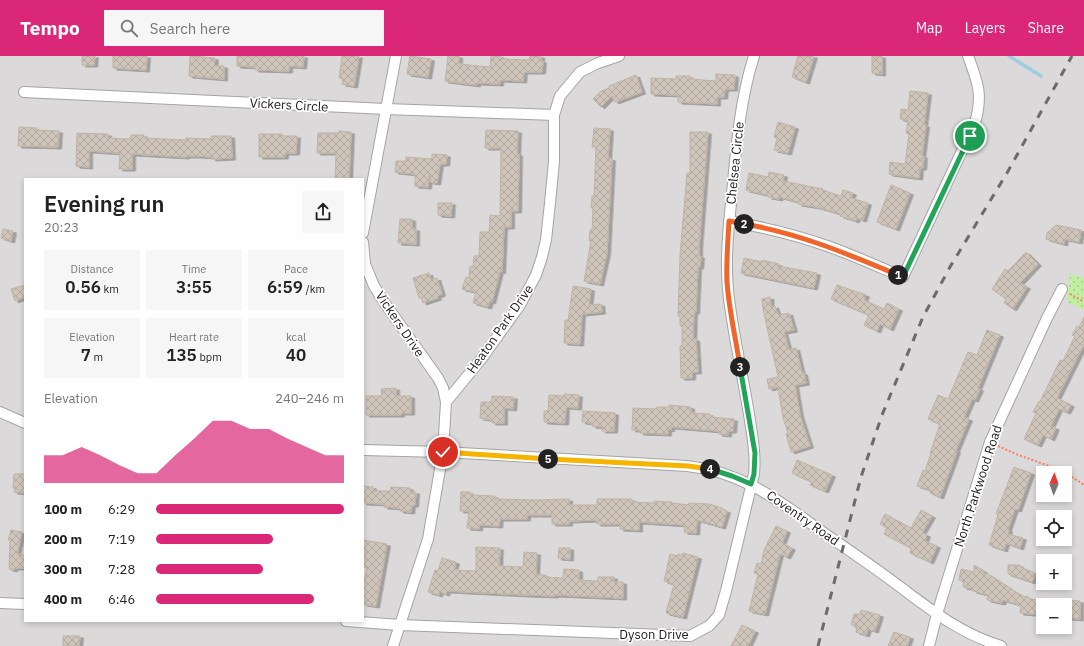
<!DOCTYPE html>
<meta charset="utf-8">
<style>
:root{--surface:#fff;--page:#f6f6f6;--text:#222;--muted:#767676;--accent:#db2777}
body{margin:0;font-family:"IBM Plex Sans",sans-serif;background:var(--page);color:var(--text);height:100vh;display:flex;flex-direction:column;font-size:15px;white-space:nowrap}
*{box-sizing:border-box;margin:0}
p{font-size:13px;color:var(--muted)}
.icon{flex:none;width:22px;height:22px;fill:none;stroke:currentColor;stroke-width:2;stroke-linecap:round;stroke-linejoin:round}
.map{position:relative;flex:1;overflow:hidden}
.drawer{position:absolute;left:24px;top:122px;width:340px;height:444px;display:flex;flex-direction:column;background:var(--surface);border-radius:0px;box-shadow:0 2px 6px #0003}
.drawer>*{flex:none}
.needle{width:26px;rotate:2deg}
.buttons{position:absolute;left:1036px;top:410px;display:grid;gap:8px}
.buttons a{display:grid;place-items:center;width:36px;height:36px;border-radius:0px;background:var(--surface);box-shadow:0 2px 6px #0003;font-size:20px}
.pin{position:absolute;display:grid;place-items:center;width:34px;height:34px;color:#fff;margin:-17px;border:2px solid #fff;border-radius:50%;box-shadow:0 1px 4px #0007}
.km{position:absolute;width:20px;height:20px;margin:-10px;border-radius:50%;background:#222;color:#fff;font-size:11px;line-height:20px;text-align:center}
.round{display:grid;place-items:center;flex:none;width:42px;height:42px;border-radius:0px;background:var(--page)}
.summary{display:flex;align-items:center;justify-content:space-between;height:68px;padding:0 20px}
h1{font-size:22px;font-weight:600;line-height:30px}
.figures{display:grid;grid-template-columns:repeat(3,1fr);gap:6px;height:68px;padding:4px 20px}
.figures div{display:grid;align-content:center;border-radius:0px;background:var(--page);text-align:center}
.figures b{font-size:17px;font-weight:600}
.figures small{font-size:11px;font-weight:400}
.figures p{font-size:11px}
.chart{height:112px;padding:8px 20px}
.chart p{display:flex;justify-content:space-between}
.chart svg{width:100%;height:72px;margin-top:4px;fill:var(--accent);opacity:.7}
ul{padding:0 20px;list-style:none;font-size:13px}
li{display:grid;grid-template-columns:64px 48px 1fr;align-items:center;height:30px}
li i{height:10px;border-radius:5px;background:var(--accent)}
header{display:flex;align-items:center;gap:24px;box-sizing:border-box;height:56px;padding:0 20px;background:var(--accent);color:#fff}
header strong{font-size:19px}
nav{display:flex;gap:22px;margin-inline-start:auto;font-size:14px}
.search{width:280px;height:36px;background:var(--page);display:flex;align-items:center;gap:10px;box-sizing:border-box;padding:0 14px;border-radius:0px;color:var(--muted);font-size:15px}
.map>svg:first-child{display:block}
.residential{fill:#dbd9d9;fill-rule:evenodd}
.grass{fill:url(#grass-dots)}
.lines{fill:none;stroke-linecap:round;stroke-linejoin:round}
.stream{stroke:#9ecce0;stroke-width:3.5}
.building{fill:url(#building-cross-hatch);stroke:#c1b3a3;filter:url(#shadow)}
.minor-casing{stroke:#a4a4a4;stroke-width:12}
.path{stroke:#ff7e62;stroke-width:2;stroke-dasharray:2 2;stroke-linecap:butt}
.minor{stroke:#fff;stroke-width:10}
.rail{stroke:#6b6b6b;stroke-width:3;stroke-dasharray:8 8;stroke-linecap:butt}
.split-1-casing{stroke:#fff;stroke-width:8}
.split-2-casing{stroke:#fff;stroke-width:8}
.split-3-casing{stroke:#fff;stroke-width:8}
.split-4-casing{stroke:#fff;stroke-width:8}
.split-5-casing{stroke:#fff;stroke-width:8}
.split-6-casing{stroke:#fff;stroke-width:8}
.split-1{stroke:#22a559;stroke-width:5}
.split-2{stroke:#f0652b;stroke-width:5}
.split-3{stroke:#f0652b;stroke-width:5}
.split-4{stroke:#22a559;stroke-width:5}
.split-5{stroke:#f5b400;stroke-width:5}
.split-6{stroke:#f5b400;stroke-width:5}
.labels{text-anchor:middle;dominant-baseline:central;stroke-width:3.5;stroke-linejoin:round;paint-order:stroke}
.street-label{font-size:13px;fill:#1d1d1d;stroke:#fff}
</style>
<header>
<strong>Tempo</strong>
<div class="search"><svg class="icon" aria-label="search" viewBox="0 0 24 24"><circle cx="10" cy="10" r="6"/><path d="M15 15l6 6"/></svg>Search here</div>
<nav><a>Map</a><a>Layers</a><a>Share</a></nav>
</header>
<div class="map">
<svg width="1084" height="590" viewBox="0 0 1084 590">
<defs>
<pattern id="grass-dots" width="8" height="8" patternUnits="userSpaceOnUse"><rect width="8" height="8" fill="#c2eea2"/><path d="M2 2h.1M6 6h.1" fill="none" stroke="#a6cc8b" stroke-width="1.8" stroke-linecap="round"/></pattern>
<pattern id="building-cross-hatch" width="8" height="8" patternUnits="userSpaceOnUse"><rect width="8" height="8" fill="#cfc5ba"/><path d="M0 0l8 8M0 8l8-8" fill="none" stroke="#b1a99f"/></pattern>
<filter id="shadow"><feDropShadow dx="3.5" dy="2" stdDeviation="0" flood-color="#0004"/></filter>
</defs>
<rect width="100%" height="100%" fill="#efebe1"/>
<path class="residential" d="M0,0h1084v590h-1084zM25,123h338v442h-338zM1043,417h22v22h-22zM1043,461h22v22h-22zM1043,505h22v22h-22zM1043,549h22v22h-22z"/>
<polygon class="grass" points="1070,218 1084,222 1084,254 1067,246"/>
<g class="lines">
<polyline class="stream" points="1009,0 1041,20"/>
</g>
<g class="building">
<polygon points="82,0 95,0 94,9 82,9"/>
<polygon points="113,0 147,0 146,14 113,12"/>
<polygon points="190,0 215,2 214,10 224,10 224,23 189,20"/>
<polygon points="237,0 304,0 303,11 289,10 289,15 255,14 255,11 237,10"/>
<polygon points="342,0 359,0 354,30 342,28 343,23 339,22"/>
<polygon points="410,0 431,3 428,21 407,18"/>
<polygon points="448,0 459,0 459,8 490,11 491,0 501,0 501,3 529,4 530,0 541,0 541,5 543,5 542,16 524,16 523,25 500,24 500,28 477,27 477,29 445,25"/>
<polygon points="798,0 814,0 806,26 792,21"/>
<polygon points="872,0 882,0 882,18 872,17"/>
<polygon points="716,18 735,19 734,33 725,33 724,41 717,41 717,48 678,46 678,39 651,38 651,22 676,23 676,20 690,20 690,23 716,25"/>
<polygon points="636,19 642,36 615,46 612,40 601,51 593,43 601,35 609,32 609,30"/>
<polygon points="910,35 928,37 924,69 926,69 922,100 924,100 923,112 920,112 919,122 889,118 890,106 905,108 909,78 906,77 908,64 900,63 901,53 908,54"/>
<polygon points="778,66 795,71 788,97 774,94 777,82 774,81"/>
<polygon points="19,71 37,72 36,74 59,75 58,91 18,90"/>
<polygon points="594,72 610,73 608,102 612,103 607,197 600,228 584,225 591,185 589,185 590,174 592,174 593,152 591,152 592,140 594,140 596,91 592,91"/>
<polygon points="486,74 518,75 517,98 519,98 518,155 511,155 511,171 504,171 502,216 500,215 492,246 490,245 488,251 473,247 476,236 462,233 466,221 469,222 470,210 473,211 474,200 479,200 480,176 489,176 490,159 500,160 501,92 485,92"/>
<polygon points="339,75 351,76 349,123 335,123 336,97 317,97 318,77 339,77"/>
<polygon points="690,76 708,76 699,191 699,200 701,200 700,211 698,211 696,256 694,256 693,283 696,283 698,316 692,316 692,322 681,322 680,290 682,289 682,270 680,270 680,260 678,260 680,199 687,117 690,117"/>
<polygon points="77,77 108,78 108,82 126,83 131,82 131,79 144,79 144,82 186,84 186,82 211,83 211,80 231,80 232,102 212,103 212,101 198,100 186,100 186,101 132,98 132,113 119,113 120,97 89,95 89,111 76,110"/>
<polygon points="259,78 282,78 282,80 297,80 296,97 285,97 285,101 259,101"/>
<polygon points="432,98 447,99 446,108 440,108 437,127 430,126 431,119 429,119 428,131 415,130 415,118 395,116 396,105 406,105 406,101 432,103"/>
<polygon points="769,116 784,119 783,125 823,133 822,134 841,140 843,134 853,137 851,142 868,147 863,164 856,162 856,165 840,160 841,158 817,151 798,148 798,146 780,141 779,143 768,141 768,139 746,134 749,117 768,121"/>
<polygon points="891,129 910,137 896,173 877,166"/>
<polygon points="438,147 452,147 451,160 438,159"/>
<polygon points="400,163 412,163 412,173 416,173 416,188 398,187"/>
<polygon points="1056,169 1081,174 1079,186 1065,183 1064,188 1046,183 1047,177"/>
<polygon points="3,173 13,175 11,185 1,182"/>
<polygon points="1026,196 1038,208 1020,227 1027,231 1013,253 1004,247 1006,243 992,233 1005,213 1008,215"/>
<polygon points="744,202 762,206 762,204 779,208 778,210 817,217 814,232 741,217"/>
<polygon points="429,217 431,224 437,222 442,238 437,240 438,242 423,247 421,242 419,242 413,222"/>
<polygon points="25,229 25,241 15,245 11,233"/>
<polygon points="837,229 866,239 864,244 884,253 887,247 899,253 890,273 880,268 877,275 864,269 869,259 831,243"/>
<polygon points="573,230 591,233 589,249 601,248 602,256 582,258 580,288 564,287 565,264 568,264"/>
<polygon points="770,241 771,251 775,250 777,256 778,256 779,259 789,257 794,274 784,276 789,294 796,292 802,317 804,317 806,327 795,329 800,359 810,390 791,396 786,378 788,377 783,362 778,331 769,333 767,323 778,321 763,253 762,243"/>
<polygon points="1084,261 1084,288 1057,342 1071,349 1067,356 1059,353 1051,370 1056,372 1051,383 1043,379 1038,389 1024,383 1036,357 1033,356 1039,345 1040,346 1060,304 1063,305 1075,280 1072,279 1077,270 1079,271"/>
<polygon points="987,274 1000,279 978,332 980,333 975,344 972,343 964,361 969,363 956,394 957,395 940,441 930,437 931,434 917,430 923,414 925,415 931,397 930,397 940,368 928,363 938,339 948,343 968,296 977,299"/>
<polygon points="396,332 396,340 411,340 411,357 401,357 401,359 366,359 366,340 382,340 381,333"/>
<polygon points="564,338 579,339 578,352 566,351 565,367 544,366 544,355 548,355 549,339 564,340"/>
<polygon points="492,340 514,341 513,353 504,352 504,367 492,367 492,364 480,362 481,346 491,346"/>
<polygon points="669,349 691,351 691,357 710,358 710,361 734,363 733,375 728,375 728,379 719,378 719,375 671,371 671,374 668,373 668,378 640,377 640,374 632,374 633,352 656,353 657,351 669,351"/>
<polygon points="583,355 615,357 614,375 602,375 603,371 592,370 592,367 582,366"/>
<polygon points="797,404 832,419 825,435 810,429 812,426 792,417"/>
<polygon points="1014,411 1031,417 1018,454 1015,453 1008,473 1009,474 1008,478 1023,482 1020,492 1006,487 1004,494 989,489 998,459 996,458"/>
<polygon points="14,418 25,418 25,437 14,436 15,432 13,432"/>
<polygon points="363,430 373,431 373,435 390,435 391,431 410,432 410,436 416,436 415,449 412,449 411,456 400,455 400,452 384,451 385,448 363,447"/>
<polygon points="461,436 470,436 470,439 495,440 495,443 535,444 569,443 569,449 597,449 597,443 632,443 632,446 654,447 654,445 672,446 672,447 689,449 689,447 709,448 722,452 722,453 727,455 722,471 697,464 696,477 684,476 685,469 639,466 639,474 620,473 621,468 597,468 597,464 569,465 569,468 552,468 552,459 527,459 527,463 500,463 499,470 479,469 479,473 467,472 469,455 460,455"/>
<polygon points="921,454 932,460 922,477 927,479 925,485 937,490 930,506 910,497 911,492 884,478 887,471 880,468 885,458 911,472"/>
<polygon points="776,470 787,475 782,487 792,492 787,501 780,498 765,558 749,555 758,518 754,517 757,507 761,508 764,494"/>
<polygon points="11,474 22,476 17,498 25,499 25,512 14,512 14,514 9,513 10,484 8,484"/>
<polygon points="363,484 387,488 376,550 363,548 363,531 367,512 363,511 365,493 363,493"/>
<polygon points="476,491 500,492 499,510 523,511 524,496 537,497 536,519 546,519 546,521 563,522 564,513 579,514 579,524 598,525 598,521 614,521 614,526 623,526 623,542 555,539 555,540 526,539 447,535 446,538 440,536 439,539 428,536 435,514 438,515 442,502 456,506 454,514 476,515"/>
<polygon points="559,492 570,492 570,503 558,502"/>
<polygon points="683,497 698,501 683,561 666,557 674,528 664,525 670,498 678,500 678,498 682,499"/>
<polygon points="974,509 984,515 983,517 988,518 1022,540 1029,541 1029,543 1043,544 1043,559 1020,557 1021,549 1003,544 1002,547 987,544 988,539 973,535 973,533 963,531 964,525 959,524 961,513 974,516"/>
<polygon points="1008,509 1020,509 1020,511 1035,517 1032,526 1008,518"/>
<polygon points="1065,544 1080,545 1080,563 1068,562 1068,558 1065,558"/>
<polygon points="861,554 880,559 875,575 868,573 866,579 856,576 857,570 851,569 854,558 860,558"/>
<polygon points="742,569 755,575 748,590 731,590"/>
<polygon points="894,576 910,581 907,590 888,590"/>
<polygon points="63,580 80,580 79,590 63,590"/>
</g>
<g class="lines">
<defs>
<g id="minor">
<polyline points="24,36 386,53 554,59"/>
<path d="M729,165c34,6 68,14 101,26 25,9 49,20 73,30l72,-154c8,-28 3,-40 -7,-67"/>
<polyline points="363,177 396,0"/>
<polyline points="363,186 365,208 374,230 386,249 438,322 443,332 446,346"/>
<polyline points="0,356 25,367"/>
<path d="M363,394l80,2 244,14c57,6 92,35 137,67 26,18 53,36 79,56 32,24 59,45 98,57"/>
<polyline points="0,547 25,548"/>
<path d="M346,565l54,4 290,11 19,-10 10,-11 7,-24 28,-117c2,-20 -2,-40 -5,-60 -6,-36 -14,-72 -19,-108 -6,-37 -2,-75 2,-112 4,-46 8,-94 22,-138"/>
<polyline points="393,590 428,483 443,396 446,346 482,302 520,249 536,219 542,201 546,184 550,147 554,105 554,59 560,40 580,16 598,7 619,0"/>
<polyline points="929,590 937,558 990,386 1047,262 1062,233"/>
</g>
</defs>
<use href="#minor" class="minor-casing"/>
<g class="path">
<polyline points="1070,238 1084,246"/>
<polyline points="998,390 1016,398 1063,415 1084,429"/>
</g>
<use href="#minor" class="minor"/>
<polyline class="rail" points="818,590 861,421 882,359 923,261 950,211 1007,117 1072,0"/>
</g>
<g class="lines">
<defs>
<polyline id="split-1" points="898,219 903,221 970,80"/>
<path id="split-2" d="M744,168c54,9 104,30 154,51"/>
<path id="split-3" d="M740,311c-4,-28 -11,-56 -13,-85 -1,-20 1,-41 2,-61l15,3"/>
<polyline id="split-4" points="710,413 732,420 751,428 754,418 755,397 740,311"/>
<polyline id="split-5" points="548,403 688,410 710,413"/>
<polyline id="split-6" points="443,396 548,403"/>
</defs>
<use href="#split-1" class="split-1-casing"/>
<use href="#split-2" class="split-2-casing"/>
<use href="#split-3" class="split-3-casing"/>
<use href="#split-4" class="split-4-casing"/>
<use href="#split-5" class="split-5-casing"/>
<use href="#split-6" class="split-6-casing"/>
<use href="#split-1" class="split-1"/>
<use href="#split-2" class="split-2"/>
<use href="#split-3" class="split-3"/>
<use href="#split-4" class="split-4"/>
<use href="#split-5" class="split-5"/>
<use href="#split-6" class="split-6"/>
</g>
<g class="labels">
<g class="street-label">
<text transform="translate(289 49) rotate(3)">Vickers Circle</text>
<text transform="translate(735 107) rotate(-84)">Chelsea Circle</text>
<text transform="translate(400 268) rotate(56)">Vickers Drive</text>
<text transform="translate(500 273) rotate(-55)">Heaton Park Drive</text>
<text transform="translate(978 430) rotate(-72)">North Parkwood Road</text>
<text transform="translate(803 462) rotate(35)">Coventry Road</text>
<text x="654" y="578">Dyson Drive</text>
</g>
</g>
</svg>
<div class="buttons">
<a><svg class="needle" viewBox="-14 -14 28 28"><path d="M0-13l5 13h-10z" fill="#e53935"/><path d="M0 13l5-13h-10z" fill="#767676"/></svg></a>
<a><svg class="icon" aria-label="locate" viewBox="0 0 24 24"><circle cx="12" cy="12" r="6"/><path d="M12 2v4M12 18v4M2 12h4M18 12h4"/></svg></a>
<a>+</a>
<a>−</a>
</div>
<div class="pin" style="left:970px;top:80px;background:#1e9e55"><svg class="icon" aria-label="arrive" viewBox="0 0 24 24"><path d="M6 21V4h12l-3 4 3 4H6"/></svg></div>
<div class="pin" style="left:443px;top:396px;background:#d93025"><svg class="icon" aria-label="check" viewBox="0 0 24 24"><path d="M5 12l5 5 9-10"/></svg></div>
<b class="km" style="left:898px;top:219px">1</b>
<b class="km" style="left:744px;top:168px">2</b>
<b class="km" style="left:740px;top:311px">3</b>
<b class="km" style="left:710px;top:413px">4</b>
<b class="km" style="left:548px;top:403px">5</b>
<section class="drawer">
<div class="summary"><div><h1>Evening run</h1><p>20:23</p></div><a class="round"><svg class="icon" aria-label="share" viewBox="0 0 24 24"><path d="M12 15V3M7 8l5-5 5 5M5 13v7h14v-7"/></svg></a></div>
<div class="figures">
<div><p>Distance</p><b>0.56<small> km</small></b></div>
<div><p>Time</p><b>3:55</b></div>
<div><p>Pace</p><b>6:59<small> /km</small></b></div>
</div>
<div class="figures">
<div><p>Elevation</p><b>7<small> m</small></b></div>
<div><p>Heart rate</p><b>135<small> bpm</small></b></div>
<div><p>kcal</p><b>40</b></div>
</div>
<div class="chart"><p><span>Elevation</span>240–246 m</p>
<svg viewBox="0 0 160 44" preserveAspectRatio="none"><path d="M0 44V27L10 27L20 22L30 27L40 33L50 38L60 38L70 27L80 17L90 6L100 6L110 11L120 11L130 17L140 22L150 27L160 27V44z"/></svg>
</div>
<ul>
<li><b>100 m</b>6:29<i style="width:100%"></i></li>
<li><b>200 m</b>7:19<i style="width:62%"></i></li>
<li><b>300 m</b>7:28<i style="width:57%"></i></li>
<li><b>400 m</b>6:46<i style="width:84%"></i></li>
</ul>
</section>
</div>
